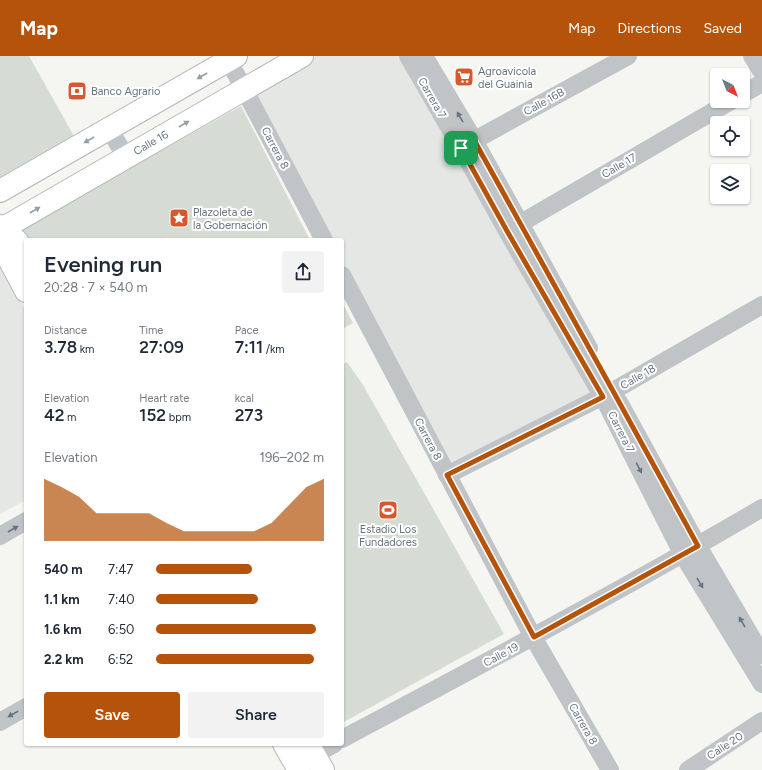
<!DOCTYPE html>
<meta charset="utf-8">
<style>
:root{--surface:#fff;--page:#f2f2f3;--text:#1f2937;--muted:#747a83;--accent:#b45309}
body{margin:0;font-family:Figtree,sans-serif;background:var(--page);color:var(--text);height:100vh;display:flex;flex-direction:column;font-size:15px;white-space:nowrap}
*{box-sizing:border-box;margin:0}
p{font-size:13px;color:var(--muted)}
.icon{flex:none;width:22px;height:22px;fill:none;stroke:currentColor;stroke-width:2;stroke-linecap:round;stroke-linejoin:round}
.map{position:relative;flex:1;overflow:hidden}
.sheet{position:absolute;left:24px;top:182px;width:320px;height:508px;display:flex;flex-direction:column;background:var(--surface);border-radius:4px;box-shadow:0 1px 3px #0004}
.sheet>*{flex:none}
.needle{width:26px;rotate:138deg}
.buttons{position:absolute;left:710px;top:12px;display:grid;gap:8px}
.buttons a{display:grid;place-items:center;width:40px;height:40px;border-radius:4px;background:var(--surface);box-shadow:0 1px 3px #0004;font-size:20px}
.pin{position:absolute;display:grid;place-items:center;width:34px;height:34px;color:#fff;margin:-17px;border-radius:8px;box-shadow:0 2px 6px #0006}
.round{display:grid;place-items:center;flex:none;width:42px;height:42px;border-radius:4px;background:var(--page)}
.overview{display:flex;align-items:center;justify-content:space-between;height:68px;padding:0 20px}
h1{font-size:22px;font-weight:600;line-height:30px}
.stats{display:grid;grid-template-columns:repeat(3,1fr);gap:6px;height:68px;padding:4px 20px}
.stats div{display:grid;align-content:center}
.stats b{font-size:17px;font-weight:600}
.stats small{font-size:11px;font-weight:400}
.stats p{font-size:11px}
.chart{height:112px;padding:8px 20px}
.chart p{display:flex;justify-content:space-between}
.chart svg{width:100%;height:72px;margin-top:4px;fill:var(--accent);opacity:.7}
.button{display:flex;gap:8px;margin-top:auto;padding:8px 20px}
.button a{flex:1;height:46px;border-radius:4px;background:var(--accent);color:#fff;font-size:16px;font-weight:600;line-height:46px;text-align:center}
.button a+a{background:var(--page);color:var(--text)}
ul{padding:0 20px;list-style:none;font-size:13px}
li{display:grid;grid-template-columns:64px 48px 1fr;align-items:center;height:30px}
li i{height:10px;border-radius:5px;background:var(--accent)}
header{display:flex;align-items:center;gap:24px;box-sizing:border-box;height:56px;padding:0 20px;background:var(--accent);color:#fff}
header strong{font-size:19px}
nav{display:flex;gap:22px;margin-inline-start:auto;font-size:14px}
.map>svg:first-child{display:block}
.built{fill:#e5e7e5}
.green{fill:#d6dcd3}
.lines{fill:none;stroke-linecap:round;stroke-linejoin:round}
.secondary-casing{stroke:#b3b7bb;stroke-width:24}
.street{stroke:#c0c4c7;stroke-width:18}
.secondary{stroke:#fff;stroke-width:22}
.oneway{fill:#949ea7}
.oneway2{fill:#667481}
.route-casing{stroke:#fff;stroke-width:8}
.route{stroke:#b45309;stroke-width:5}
.labels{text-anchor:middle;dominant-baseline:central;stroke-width:4;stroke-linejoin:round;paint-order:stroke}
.poi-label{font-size:11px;fill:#667481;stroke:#fff;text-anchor:start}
.street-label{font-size:11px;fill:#667481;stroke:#fff}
</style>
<header>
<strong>Map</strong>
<nav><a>Map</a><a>Directions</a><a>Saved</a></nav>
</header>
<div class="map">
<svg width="762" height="714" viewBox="0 0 762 714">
<rect width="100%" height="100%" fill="#f5f5f2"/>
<g class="built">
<polygon points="315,0 403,0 596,340 448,421 342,225 342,184 320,184 243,41"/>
<polygon points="0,210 26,256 26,444 0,458"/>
</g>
<g class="green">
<polygon points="0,0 29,0 75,82 0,125"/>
<polygon points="241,50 310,184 27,184 21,173"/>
<polygon points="342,246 353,267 342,273"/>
<polygon points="347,306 363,329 504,578 342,667 342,309"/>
</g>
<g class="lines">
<defs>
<g id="secondary">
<polyline points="0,135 236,0"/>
<polyline points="0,170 2,173 3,192 26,235"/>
<polyline points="2,173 17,185 26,201"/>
<polyline points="0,174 302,0"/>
<polyline points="284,688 299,714"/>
<polyline points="308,688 323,714"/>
</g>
</defs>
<use href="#secondary" class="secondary-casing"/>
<g class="street">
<polyline points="226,0 244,33 324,184"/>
<polyline points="408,0 461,92 507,175 603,341 683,499 762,628"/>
<polyline points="424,0 474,84 589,292"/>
<polyline points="752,0 762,16"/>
<polyline points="743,38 762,27"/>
<polyline points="109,73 126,101"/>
<polyline points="464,90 628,0"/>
<polyline points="509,174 731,45"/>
<polyline points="342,219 533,581 610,714"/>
<polyline points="619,346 698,490 762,599"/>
<polyline points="447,419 613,335 762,249"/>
<polyline points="0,480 26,465"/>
<polyline points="0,666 26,651"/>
<path d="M342,683c141,-75 282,-150 420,-231"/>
<polyline points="303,705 334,688"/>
<polyline points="688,714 762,665"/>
</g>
<use href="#secondary" class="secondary"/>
</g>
<defs><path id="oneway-solid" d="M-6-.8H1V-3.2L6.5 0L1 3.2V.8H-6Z"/></defs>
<g class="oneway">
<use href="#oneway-solid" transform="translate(202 20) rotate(150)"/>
<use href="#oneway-solid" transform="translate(184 68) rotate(-30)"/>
<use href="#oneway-solid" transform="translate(89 84) rotate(150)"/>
<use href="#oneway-solid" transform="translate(35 154) rotate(-30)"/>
</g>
<g class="oneway2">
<use href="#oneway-solid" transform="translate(460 61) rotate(-120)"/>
<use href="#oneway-solid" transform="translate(639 412) rotate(63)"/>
<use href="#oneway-solid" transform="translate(13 473) rotate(-30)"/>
<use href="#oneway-solid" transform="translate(700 527) rotate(59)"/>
<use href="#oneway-solid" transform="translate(742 566) rotate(-120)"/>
<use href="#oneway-solid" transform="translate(13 658) rotate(151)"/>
</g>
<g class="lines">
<defs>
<polygon id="route" points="474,84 613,335 698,490 534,581 447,419 603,341 507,175 461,92"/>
</defs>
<use href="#route" class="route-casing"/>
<use href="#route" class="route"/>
</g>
<defs>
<symbol id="supermarket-square" viewBox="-11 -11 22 22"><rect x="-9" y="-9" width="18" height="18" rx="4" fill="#d8572f" stroke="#fff"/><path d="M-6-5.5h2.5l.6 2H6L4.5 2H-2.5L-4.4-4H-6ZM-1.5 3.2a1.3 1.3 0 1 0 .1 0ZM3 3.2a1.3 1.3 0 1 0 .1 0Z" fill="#fff"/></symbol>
<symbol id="bank-square" viewBox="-11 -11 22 22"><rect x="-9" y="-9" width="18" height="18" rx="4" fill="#d8572f" stroke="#fff"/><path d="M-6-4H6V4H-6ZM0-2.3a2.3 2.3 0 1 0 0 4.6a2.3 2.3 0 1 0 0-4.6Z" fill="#fff"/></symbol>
<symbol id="sight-square" viewBox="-11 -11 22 22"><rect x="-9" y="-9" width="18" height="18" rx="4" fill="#d8572f" stroke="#fff"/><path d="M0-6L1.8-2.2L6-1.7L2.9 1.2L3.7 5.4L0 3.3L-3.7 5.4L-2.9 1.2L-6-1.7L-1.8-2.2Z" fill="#fff"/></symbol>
<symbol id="stadium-square" viewBox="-11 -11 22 22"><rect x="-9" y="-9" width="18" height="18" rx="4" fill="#d8572f" stroke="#fff"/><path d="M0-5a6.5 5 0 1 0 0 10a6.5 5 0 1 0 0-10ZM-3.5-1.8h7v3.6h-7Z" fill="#fff"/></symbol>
</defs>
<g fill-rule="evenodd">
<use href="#supermarket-square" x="453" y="10" width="22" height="22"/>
<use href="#bank-square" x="66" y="24" width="22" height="22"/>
<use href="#sight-square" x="168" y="151" width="22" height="22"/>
<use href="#stadium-square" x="377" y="443" width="22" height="22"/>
</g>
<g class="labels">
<g class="poi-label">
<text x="478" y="15">Agroavicola<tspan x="478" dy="13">del Guainia</tspan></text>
<text x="91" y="35">Banco Agrario</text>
<text x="193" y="156">Plazoleta de<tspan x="193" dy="13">la Gobernación</tspan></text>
<text x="388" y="473" text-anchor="middle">Estadio Los<tspan x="388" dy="13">Fundadores</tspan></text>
</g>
<g class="street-label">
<text transform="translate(432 42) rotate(60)">Carrera 7</text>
<text transform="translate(544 46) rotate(-29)">Calle 16B</text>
<text transform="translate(151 87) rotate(-30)">Calle 16</text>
<text transform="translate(275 92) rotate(62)">Carrera 8</text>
<text transform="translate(619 110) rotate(-30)">Calle 17</text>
<text transform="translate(638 321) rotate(-30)">Calle 18</text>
<text transform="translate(621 376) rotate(63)">Carrera 7</text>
<text transform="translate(428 383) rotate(62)">Carrera 8</text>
<text transform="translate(501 599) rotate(-28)">Calle 19</text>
<text transform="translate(583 668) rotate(60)">Carrera 8</text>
<text transform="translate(725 690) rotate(-33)">Calle 20</text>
</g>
</g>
</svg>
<div class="buttons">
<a><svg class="needle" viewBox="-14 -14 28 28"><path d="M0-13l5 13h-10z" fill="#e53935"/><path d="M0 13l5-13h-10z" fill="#747a83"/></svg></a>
<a><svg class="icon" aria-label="locate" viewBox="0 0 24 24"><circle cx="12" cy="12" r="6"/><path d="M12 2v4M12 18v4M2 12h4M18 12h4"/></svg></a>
<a><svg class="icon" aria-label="layers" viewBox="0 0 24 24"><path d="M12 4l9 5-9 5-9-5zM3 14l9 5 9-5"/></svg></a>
</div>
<div class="pin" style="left:461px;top:92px;background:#1e9e55"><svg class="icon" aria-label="arrive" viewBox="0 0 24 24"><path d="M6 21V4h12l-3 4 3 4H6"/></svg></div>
<section class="sheet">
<div class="overview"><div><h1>Evening run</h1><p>20:28 · 7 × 540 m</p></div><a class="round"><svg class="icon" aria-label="share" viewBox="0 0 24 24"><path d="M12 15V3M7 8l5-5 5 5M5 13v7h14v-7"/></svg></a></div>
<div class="stats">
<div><p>Distance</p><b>3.78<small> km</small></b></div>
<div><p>Time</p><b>27:09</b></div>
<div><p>Pace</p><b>7:11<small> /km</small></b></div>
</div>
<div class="stats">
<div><p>Elevation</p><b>42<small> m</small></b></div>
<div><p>Heart rate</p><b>152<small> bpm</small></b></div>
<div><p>kcal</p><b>273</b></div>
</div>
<div class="chart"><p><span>Elevation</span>196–202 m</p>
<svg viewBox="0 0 160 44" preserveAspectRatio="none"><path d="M0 44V6L10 11L20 17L30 27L40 27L50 27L60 27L70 33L80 38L90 38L100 38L110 38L120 38L130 33L140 22L150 11L160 6V44z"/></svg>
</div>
<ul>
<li><b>540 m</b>7:47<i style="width:57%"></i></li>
<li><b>1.1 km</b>7:40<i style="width:61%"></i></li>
<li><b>1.6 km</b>6:50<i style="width:95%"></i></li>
<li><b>2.2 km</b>6:52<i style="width:94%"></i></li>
</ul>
<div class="button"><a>Save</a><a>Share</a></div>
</section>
</div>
